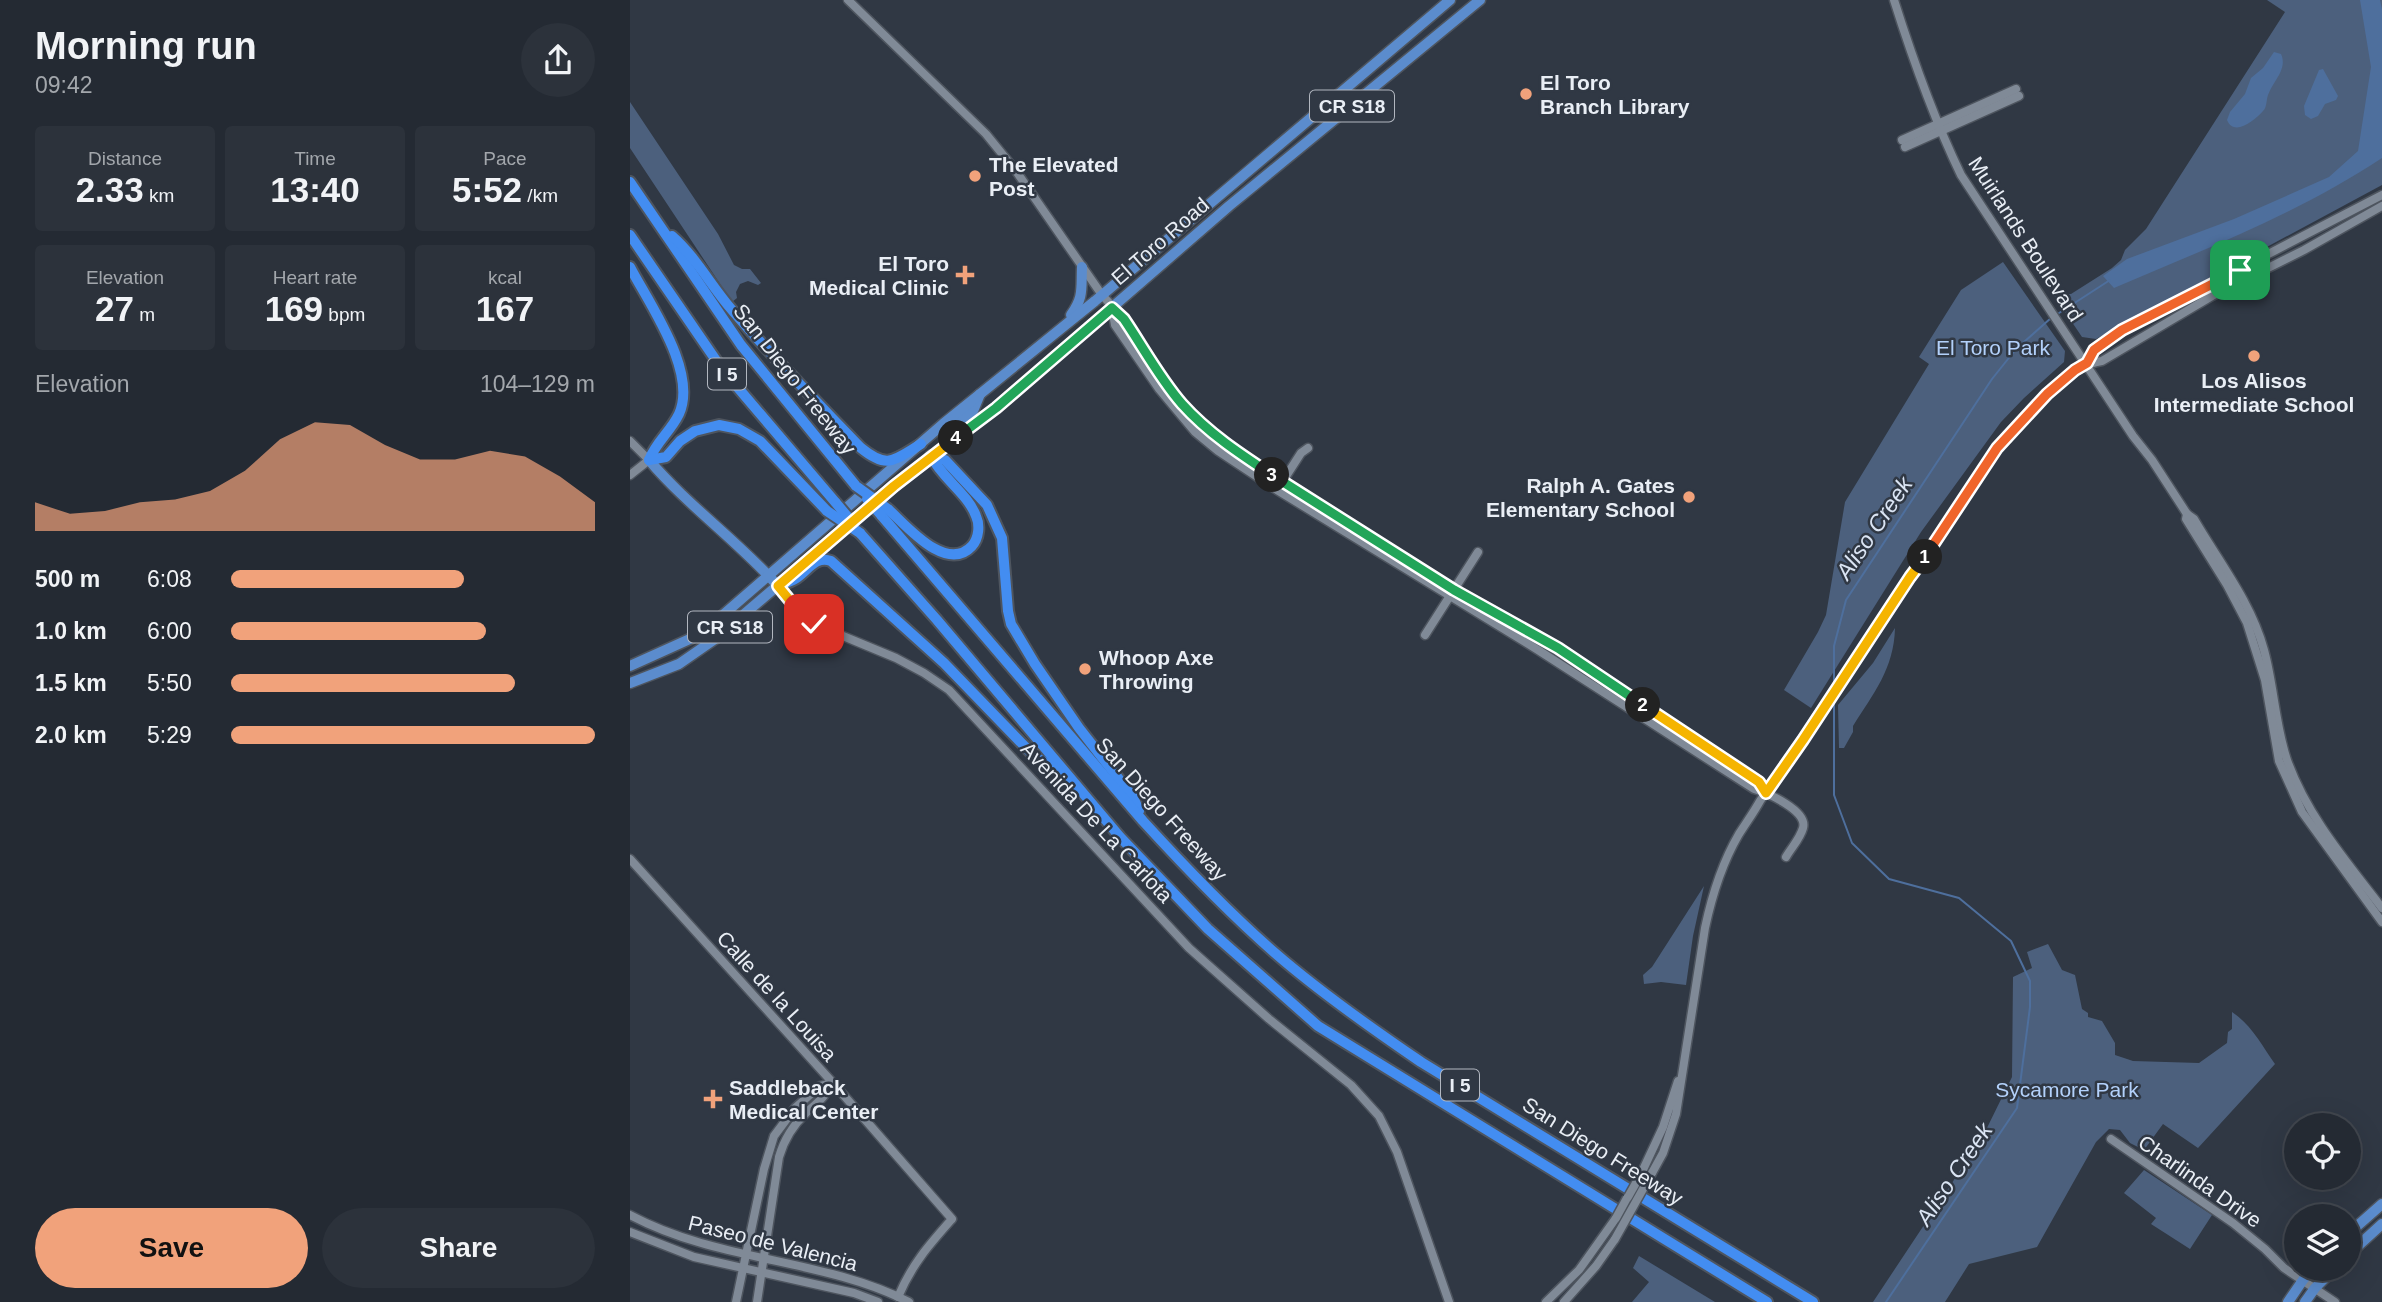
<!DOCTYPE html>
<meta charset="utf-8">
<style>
:root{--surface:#242a33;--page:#2c323b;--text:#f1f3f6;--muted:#a3a7ac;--line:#41464e;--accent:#f1a27b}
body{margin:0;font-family:Helvetica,sans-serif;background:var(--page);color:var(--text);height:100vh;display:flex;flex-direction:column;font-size:26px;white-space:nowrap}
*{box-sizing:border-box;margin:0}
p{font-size:23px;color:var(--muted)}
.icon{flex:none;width:38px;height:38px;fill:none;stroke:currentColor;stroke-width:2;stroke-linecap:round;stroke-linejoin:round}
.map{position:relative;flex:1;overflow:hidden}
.side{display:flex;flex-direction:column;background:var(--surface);width:630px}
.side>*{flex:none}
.tools{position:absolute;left:1654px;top:1113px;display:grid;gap:14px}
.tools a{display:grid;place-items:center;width:77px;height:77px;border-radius:50%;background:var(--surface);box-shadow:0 7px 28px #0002,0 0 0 2px var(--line);font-size:35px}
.pin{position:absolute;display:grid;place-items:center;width:60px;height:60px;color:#fff;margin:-30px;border-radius:14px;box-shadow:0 4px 10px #0006}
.km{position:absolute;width:35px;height:35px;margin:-18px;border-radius:50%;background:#222;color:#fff;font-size:19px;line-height:35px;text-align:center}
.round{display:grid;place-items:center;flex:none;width:74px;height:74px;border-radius:37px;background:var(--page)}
.head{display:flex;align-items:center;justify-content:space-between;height:119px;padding:0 35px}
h1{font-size:38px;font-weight:700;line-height:52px}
.figures{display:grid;grid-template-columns:repeat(3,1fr);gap:10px;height:119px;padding:7px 35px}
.figures div{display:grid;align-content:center;border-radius:7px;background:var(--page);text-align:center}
.figures b{font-size:35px;font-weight:700}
.figures small{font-size:19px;font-weight:400}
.figures p{font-size:19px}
.chart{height:196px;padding:14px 35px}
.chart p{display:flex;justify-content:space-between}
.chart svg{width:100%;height:126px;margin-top:7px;fill:var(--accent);opacity:.7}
.cta{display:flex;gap:14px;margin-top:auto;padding:14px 35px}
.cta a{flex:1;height:80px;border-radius:42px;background:var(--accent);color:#111;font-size:28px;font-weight:700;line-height:80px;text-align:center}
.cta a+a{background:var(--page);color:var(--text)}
ul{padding:0 35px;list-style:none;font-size:23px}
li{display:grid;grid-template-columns:112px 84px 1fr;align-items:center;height:52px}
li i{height:18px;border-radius:9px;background:var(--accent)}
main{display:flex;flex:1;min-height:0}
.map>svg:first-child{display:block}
.green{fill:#4c607d}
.water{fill:#4e6f9d}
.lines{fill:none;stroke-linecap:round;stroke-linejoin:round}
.stream{stroke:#4e6f9d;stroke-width:2}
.secondary-casing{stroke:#4e555f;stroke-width:11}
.primary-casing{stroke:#4e555f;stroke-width:13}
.highway-casing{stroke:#4e555f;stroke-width:14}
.secondary{stroke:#808a97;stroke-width:8}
.primary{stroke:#5b8ccd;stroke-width:10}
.highway{stroke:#438df1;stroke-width:10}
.secondary-bridge-casing{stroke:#4e555f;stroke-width:11;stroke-linecap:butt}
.highway-bridge-casing{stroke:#4e555f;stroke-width:14;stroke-linecap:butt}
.secondary-bridge{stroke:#808a97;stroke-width:8}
.highway-bridge{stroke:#438df1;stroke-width:10}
.split-1-casing{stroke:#fff;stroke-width:14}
.split-2-casing{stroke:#fff;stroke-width:14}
.split-3-casing{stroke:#fff;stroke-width:14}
.split-4-casing{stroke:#fff;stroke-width:14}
.split-5-casing{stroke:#fff;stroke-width:14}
.split-1{stroke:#f0652b;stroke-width:9}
.split-2{stroke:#f5b400;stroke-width:9}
.split-3{stroke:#22a559;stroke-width:9}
.split-4{stroke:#22a559;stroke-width:9}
.split-5{stroke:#f5b400;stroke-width:9}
.poi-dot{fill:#f1a27b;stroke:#303844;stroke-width:2.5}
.labels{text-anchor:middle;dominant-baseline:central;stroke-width:5;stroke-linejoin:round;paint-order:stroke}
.shield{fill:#303844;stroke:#b2b7c0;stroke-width:2}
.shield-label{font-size:19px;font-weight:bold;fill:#e9eef5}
.poi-label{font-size:21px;font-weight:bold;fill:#e9eef5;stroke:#303844;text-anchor:start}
.street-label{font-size:21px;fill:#e9eef5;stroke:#303844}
.park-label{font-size:21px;fill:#b3d1fb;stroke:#303844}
.water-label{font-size:23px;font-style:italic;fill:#dbe5f4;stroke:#303844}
</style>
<main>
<section class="side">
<div class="head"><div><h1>Morning run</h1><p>09:42</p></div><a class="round"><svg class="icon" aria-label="share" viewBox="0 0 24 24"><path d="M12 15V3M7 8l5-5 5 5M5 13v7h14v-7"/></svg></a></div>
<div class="figures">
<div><p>Distance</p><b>2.33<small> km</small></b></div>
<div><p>Time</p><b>13:40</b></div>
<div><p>Pace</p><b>5:52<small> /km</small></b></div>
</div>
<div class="figures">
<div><p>Elevation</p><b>27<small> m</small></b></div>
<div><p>Heart rate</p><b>169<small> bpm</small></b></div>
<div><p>kcal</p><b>167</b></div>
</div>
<div class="chart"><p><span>Elevation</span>104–129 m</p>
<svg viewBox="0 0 160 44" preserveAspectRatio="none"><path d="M0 44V34L10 38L20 37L30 34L40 33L50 30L60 23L70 12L80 6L90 7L100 14L110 19L120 19L130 16L140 18L150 25L160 34V44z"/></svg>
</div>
<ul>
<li><b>500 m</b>6:08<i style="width:64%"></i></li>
<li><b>1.0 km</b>6:00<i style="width:70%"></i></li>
<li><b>1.5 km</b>5:50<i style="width:78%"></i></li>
<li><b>2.0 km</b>5:29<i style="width:100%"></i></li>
</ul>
<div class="cta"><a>Save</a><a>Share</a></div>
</section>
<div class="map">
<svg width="1752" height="1302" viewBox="0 0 1752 1302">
<rect width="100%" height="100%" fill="#303844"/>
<g class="green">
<polygon points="1637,0 1752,0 1752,185 1466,339 1452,337 1423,294 1441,294 1482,268 1491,260 1495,250 1516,229 1655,12"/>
<polygon points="0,102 88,234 104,265 112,269 120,269 131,283 128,285 118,281 110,284 106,292 107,298 102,302 0,148"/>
<polygon points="1373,262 1435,351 1434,362 1394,398 1371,422 1291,532 1181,708 1154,690 1188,632 1196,615 1215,502 1299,364 1289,357 1331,290"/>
<path d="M1265,628c-1,41 -22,66 -42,98v6l-9,16h-5l-1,-43 35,-42z"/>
<polygon points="1074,886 1063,936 1056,985 1031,982 1014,984 1013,975 1022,967"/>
<path d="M1418,944l14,26 13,5 7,34 6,4v4l14,4 13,22v12l18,6 66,2 28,-20 1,-11 4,-3v-17c20,13 30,34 43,52l-77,84 -35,-24 -19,26 -14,-7 -10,-13 -11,-1 -13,13 -59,105 -68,17 -24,38h-72l110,-166 29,-59 1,-100 19,-9 -5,-16z"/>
<polygon points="1514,1170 1582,1215 1560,1249 1521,1224 1526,1218 1494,1193"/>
<polygon points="1009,1256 1085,1302 1002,1302 1019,1282 1003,1268"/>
</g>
<g class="water">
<path d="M1730,0h20l2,9v149c-83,55 -177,91 -268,130l-11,-12 24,-17 107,-40 95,-42 29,-26 13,-84z"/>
<path d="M1644,52l7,2c7,15 -8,27 -13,41 -2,6 -1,12 -5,16 -9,10 -29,26 -36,9l3,-8 15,-18 6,-16 12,-10z"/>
<polygon points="1693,69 1708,96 1706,100 1695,104 1688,116 1681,119 1675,115 1674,106 1689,70"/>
</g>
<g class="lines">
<g class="stream">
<polyline points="1426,315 1480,280"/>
<polyline points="1204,687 1204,646 1216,600 1362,379 1386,349 1421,318"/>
<polyline points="1204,700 1204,795 1222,843 1259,879 1329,898 1381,941 1400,981 1400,1007 1387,1108 1256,1302"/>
</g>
<defs>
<g id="secondary">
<polyline points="218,0 356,134 386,171 472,295 494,319 552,404 571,424 602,449 824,591 928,648 1129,782 1136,793"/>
<path d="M1264,0c19,60 40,119 67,175l172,261 19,24 35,54 7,5c25,43 57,83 70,131 10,36 11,75 23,110 20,56 59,101 95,148"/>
<polyline points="1272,140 1386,89"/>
<polyline points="1275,147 1389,96"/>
<path d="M482,308l3,17 44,64 36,43 23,19 59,39 261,160 216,139c14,4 54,22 49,39 -3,11 -12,20 -17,29"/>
<polyline points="1457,363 1464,350 1492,330 1752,195"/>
<polyline points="0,441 19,460 0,475"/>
<polyline points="651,484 671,453 678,448"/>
<polyline points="1557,514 1556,519 1597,585 1617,623 1635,680 1649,761 1672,812 1752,922"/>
<polyline points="148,586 171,614 184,624 266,658 294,673 319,690 559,948 639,1019 721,1085 749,1116 767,1152 819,1302"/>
<polyline points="795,635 848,552"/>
<path d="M0,859l203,224 119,136c-23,26 -40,45 -54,78"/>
<polyline points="1481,1139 1603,1223 1635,1249 1654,1268 1705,1302"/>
<path d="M1022,1173l11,-20 13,-39 29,-186c7,-33 17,-65 34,-94 7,-11 15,-22 21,-33l238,-353c25,-31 63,-81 104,-87l110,-65 92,-46 78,-44"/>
<polyline points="1011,1174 1033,1127 1048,1081"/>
<path d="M0,1215c88,47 192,43 279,87"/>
<polyline points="0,1232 64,1257 224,1293 248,1302"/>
<polyline points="106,1302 134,1169 144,1136 165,1108 190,1086 203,1083"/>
<path d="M127,1302l22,-145c5,-17 14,-32 27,-44 11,-10 20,-17 27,-30"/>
<polyline points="916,1302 949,1270 986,1218"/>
<polyline points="934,1302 966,1266 985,1239"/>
</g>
<g id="primary">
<path d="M441,315c13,-18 10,-26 11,-48"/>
<polyline points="324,440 320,431 343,411 350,394"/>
<path d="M19,460c39,46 89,81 129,126"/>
<polyline points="0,666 62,638 86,621 313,424 465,301 820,0"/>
<polyline points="0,683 49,664 85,639 264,486 366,408 599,206 850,0"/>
<polyline points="1718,1234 1752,1204"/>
<polyline points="1718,1255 1752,1224"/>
<polyline points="1658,1302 1673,1280 1683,1269"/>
<polyline points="1675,1302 1685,1288 1704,1269"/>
</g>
<g id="highway">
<polyline points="0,182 111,345 226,486"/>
<polyline points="0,235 92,369 206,503"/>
<path d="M42,236c24,21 39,50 60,74 41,48 86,93 129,138 27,22 33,12 60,-4"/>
<path d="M0,267c20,38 68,105 49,147 -8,17 -23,28 -30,46"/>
<polyline points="301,456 315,460 357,505 372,538 378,611 381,624 405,664 449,728 503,797 509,811"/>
<polyline points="19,460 36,457 50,441 65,431 89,425 109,429 130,441 197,511"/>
<path d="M258,509c18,16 58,65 84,37 7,-8 8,-21 4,-30 -8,-22 -34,-38 -45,-60"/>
<path d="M251,515l262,306c42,46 85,91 132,132 46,40 96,75 146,109l392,240"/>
<polyline points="230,533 307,620 490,837 578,929 688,1026 1137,1302"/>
<path d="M148,586c5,-2 12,-4 17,-7 12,-7 20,-24 36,-18l113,102 91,94 23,13"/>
</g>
</defs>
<use href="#secondary" class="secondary-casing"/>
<use href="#primary" class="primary-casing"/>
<use href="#highway" class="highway-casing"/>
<use href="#secondary" class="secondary"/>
<use href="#primary" class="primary"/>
<use href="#highway" class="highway"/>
<defs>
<g id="secondary-bridge">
<polyline points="998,1197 1011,1174"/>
<polyline points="986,1218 997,1198"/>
<polyline points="985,1239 1022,1173"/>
</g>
<g id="highway-bridge">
<polyline points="226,486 258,509"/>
<polyline points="237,499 251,515"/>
<polyline points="206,503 222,522"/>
<polyline points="197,511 230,533"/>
</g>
</defs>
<use href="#secondary-bridge" class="secondary-bridge-casing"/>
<use href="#highway-bridge" class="highway-bridge-casing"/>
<use href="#secondary-bridge" class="secondary-bridge"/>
<use href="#highway-bridge" class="highway-bridge"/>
</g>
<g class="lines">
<defs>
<polyline id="split-1" points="1295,557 1367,448 1417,394 1445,370 1457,363 1464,350 1492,330 1610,270"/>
<polyline id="split-2" points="1013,705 1129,782 1136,793 1173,740 1280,577 1295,557"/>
<polyline id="split-3" points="642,475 824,590 928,648 1013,705"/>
<path id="split-4" d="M326,438l40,-30 116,-100 12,11c19,28 36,60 58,85 26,29 58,50 90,71"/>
<polyline id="split-5" points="184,624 171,614 148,586 264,486 326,438"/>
</defs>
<use href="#split-1" class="split-1-casing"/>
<use href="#split-2" class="split-2-casing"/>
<use href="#split-3" class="split-3-casing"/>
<use href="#split-4" class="split-4-casing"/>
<use href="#split-5" class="split-5-casing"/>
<use href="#split-1" class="split-1"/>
<use href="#split-2" class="split-2"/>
<use href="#split-3" class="split-3"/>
<use href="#split-4" class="split-4"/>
<use href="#split-5" class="split-5"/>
</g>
<g class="poi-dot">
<circle cx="896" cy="94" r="7"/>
<circle cx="345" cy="176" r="7"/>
<path d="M331.5 264.5h7v7h7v7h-7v7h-7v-7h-7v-7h7z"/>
<circle cx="1624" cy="356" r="7"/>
<circle cx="1059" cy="497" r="7"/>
<circle cx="455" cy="669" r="7"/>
<path d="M79.5 1088.5h7v7h7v7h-7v7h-7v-7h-7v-7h7z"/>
</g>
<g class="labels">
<g class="shield">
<rect x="680" y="90.5" width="84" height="31" rx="5"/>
<rect x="78" y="358.5" width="38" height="31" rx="5"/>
<rect x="58" y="611.5" width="84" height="31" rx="5"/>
<rect x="811" y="1069.5" width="38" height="31" rx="5"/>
</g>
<g class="shield-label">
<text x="722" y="106">CR S18</text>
<text x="97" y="374">I 5</text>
<text x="100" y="627">CR S18</text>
<text x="830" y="1085">I 5</text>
</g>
<g class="poi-label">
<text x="910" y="82">El Toro<tspan x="910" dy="24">Branch Library</tspan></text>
<text x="359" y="164">The Elevated<tspan x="359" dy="24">Post</tspan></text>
<text x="319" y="263" text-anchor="end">El Toro<tspan x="319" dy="24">Medical Clinic</tspan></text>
<text x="1624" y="380" text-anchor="middle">Los Alisos<tspan x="1624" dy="24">Intermediate School</tspan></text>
<text x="1045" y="485" text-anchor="end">Ralph A. Gates<tspan x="1045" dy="24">Elementary School</tspan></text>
<text x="469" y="657">Whoop Axe<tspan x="469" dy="24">Throwing</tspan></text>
<text x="99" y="1087">Saddleback<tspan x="99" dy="24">Medical Center</tspan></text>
</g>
<g class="street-label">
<text transform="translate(1396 239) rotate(57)">Muirlands Boulevard</text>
<text transform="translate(530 241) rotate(-41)">El Toro Road</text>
<text transform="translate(165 379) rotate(52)">San Diego Freeway</text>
<text transform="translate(532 809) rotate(48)">San Diego Freeway</text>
<text transform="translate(467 822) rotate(47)">Avenida De La Carlota</text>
<text transform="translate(147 996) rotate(48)">Calle de la Louisa</text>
<text transform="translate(973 1151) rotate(32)">San Diego Freeway</text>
<text transform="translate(1570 1181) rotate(35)">Charlinda Drive</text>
<text transform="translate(143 1243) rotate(14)">Paseo de Valencia</text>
</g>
<g class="park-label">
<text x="1363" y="347">El Toro Park</text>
<text x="1437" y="1089">Sycamore Park</text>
</g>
<g class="water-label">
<text transform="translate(1244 528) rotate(-56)">Aliso Creek</text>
<text transform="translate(1324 1174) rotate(-56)">Aliso Creek</text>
</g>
</g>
</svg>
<div class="tools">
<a><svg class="icon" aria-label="locate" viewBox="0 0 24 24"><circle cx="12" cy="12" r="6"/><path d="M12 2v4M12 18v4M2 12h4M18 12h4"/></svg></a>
<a><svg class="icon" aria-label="layers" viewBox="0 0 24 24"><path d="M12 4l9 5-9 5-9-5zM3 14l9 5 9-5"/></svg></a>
</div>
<div class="pin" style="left:1610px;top:270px;background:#1e9e55"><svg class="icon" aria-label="arrive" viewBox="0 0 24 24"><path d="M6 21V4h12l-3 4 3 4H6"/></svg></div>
<div class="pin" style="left:184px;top:624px;background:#d93025"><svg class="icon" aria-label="check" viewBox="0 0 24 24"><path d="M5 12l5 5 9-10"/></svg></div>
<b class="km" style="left:1295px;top:557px">1</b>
<b class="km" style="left:1013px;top:705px">2</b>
<b class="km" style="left:642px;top:475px">3</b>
<b class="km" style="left:326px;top:438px">4</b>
</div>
</main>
